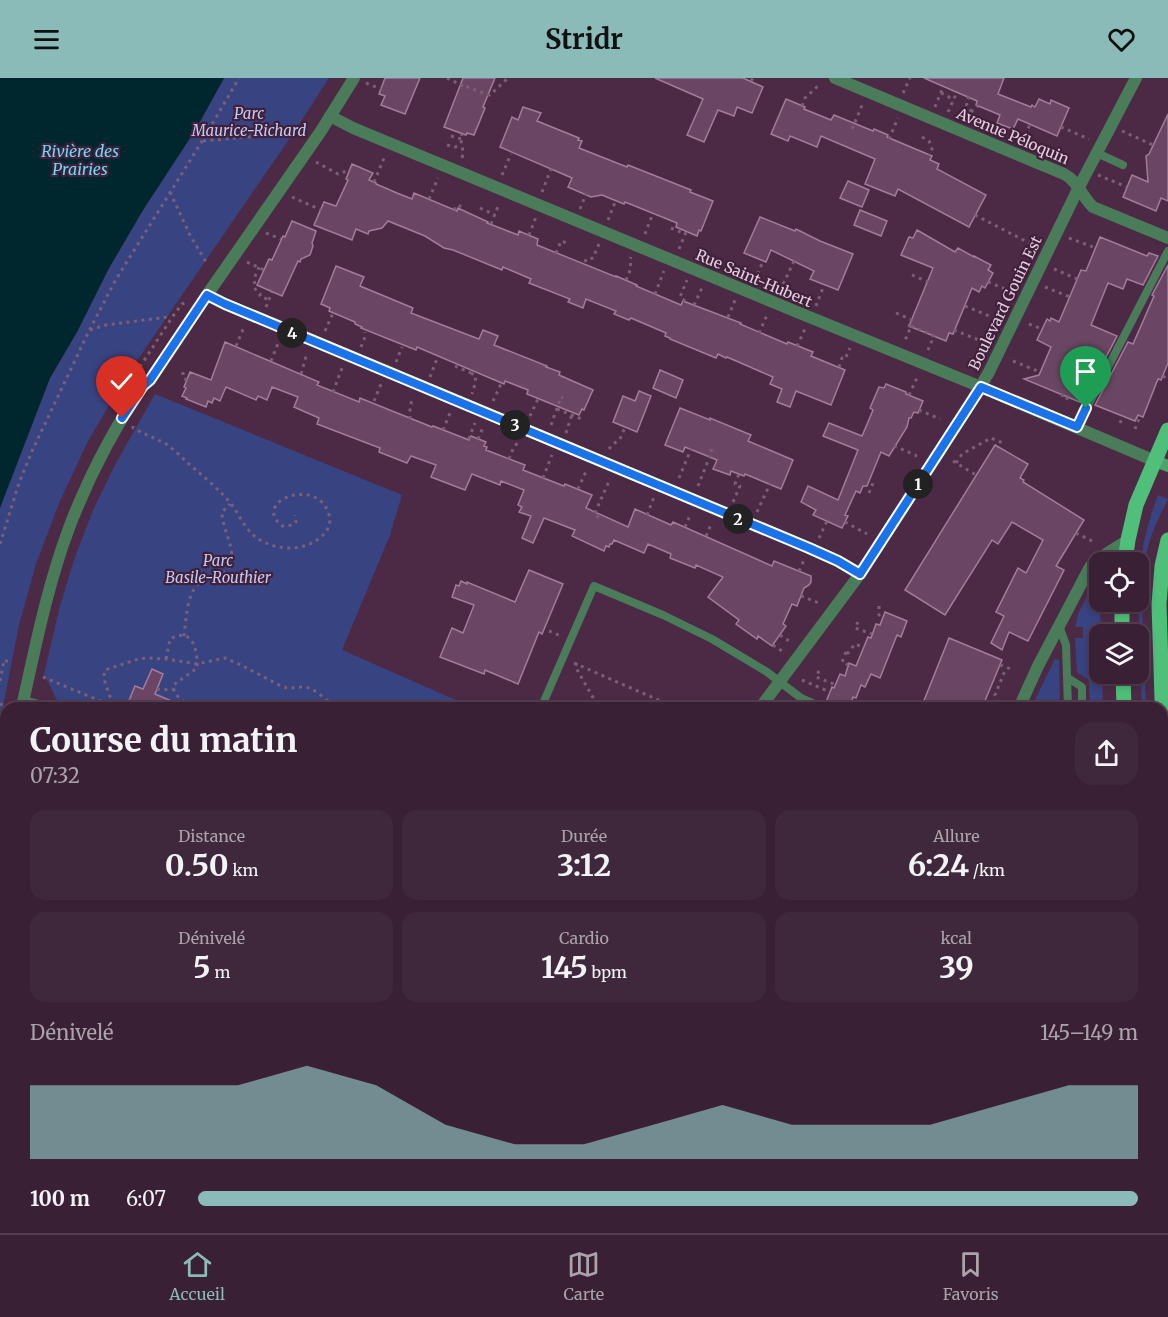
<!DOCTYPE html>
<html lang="fr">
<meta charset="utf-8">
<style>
:root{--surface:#392034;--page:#40283c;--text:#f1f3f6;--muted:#aba3ac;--line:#533e4f;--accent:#8bbbb9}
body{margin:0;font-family:Merriweather,serif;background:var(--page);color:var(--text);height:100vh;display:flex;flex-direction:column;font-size:22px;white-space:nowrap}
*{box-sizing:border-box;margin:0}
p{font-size:20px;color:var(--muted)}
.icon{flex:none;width:33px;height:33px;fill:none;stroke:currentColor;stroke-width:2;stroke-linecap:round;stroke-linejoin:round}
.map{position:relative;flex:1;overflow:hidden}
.side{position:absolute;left:0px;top:624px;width:1168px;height:531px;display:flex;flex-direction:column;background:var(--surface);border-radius:18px 18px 0 0;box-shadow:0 3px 9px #0003,0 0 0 2px var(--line)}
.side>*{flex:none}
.controls{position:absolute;left:1089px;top:474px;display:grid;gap:12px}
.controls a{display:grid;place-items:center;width:60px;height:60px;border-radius:12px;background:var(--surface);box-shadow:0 3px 9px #0003,0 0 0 2px var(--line);font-size:30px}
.pin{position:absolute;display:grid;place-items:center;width:51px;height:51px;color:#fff;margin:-62px -26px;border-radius:50% 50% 50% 0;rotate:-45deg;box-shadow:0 0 6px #0007}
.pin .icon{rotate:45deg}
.km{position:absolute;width:30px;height:30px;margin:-15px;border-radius:50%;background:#222;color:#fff;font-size:16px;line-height:30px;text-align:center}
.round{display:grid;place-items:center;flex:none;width:63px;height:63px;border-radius:18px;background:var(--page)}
.headline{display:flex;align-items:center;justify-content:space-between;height:102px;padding:0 30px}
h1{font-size:33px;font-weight:700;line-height:45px}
.stats{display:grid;grid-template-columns:repeat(3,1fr);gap:9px;height:102px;padding:6px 30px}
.stats div{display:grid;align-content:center;border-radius:15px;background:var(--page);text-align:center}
.stats b{font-size:30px;font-weight:700}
.stats small{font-size:16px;font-weight:400}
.stats p{font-size:16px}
.chart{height:168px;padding:12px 30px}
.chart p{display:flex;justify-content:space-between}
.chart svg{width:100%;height:108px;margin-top:6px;fill:var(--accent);opacity:.7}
ul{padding:0 30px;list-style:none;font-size:20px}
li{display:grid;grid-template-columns:96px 72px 1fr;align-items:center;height:45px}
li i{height:15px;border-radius:8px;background:var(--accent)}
header{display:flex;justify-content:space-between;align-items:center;height:78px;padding:0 30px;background:var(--accent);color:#111;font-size:27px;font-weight:700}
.dock{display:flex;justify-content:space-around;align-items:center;height:84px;border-top:2px solid var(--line);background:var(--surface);font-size:16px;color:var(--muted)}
.dock a{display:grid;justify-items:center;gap:3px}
.dock .selected{color:var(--accent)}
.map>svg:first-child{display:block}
.green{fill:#384382}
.water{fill:#00272e}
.building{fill:#6a4664;stroke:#a37b9b;stroke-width:1.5}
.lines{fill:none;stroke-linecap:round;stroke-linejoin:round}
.path{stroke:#7c5e76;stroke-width:3;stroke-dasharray:3 4.5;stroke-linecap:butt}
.service{stroke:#4a7c5a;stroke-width:8}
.pedestrian{stroke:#4a7c5a;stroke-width:12}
.minor{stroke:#4a7c5a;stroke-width:12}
.tertiary{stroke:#4a7c5a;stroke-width:12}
.secondary{stroke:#4fa26c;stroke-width:12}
.primary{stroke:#4fbf79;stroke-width:15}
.route-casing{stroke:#fff;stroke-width:12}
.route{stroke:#1a73e8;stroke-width:8}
.labels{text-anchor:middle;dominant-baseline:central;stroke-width:4.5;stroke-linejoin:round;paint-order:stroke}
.park-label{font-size:15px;font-style:italic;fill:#c2ccf3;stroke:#41203b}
.street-label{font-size:15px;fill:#e5cfe0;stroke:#41203b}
.water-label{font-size:16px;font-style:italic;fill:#66ddf6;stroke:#41203b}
</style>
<header><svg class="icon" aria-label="menu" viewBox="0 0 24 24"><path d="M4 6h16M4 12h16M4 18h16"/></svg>Stridr<svg class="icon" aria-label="heart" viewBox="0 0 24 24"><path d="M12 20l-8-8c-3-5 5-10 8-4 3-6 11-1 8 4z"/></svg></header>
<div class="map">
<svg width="1168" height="1155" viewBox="0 0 1168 1155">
<rect width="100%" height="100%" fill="#4c2a46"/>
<g class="green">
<polygon points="224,0 329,0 294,54 123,303 87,365 60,423 36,486 19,547 0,644 0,430 3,421 50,300 77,254 108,192 143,132 196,51"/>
<polygon points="155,316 402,417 390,457 342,572 474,630 68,630 66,629 66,627 59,626 44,596 60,528 74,482 86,450 94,430 116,385"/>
<path d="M1158,417l10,4c-9,18 -18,36 -22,56 -5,24 -4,50 -3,74 1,26 2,53 3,79h-4c-2,-52 -6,-103 0,-154 3,-21 9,-40 16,-59z"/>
<polygon points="1097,499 1099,499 1101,556 1100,556 1100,596 1102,596 1103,630 1090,630 1089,604 1088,601 1079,596 1077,594 1075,560 1083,560 1083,549 1075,549 1078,536"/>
<polygon points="1055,581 1059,582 1060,630 1031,630"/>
<polygon points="0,884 6,887 6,1042 4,1037 1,1037 0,1032"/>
</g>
<polygon class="water" points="0,0 224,0 196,51 143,132 108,192 77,254 50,300 0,430"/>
<g class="building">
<polygon points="385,0 420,0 405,36 381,27 385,18 379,16"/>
<polygon points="463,0 495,0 483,29 485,30 474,57 467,55 466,57 444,49"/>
<polygon points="655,0 743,0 763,9 752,35 737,29 734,38 718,32 704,64 687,57 703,21"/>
<polygon points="924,0 1004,0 998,16 1031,29 1032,27 1035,29 1039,21 1050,26 1051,22 1069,30 1057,58 1018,41 1013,51 997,45 1000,37 976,27 977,23"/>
<polygon points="786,21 805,29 804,31 831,42 834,37 873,53 874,51 888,57 887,59 932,78 930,82 939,86 937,91 986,117 969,149 898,111 895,118 865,106 875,81 821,58 817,69 790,58 788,63 771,56"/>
<polygon points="523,29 541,35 537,43 579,60 578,62 582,63 579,70 627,89 628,87 691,112 690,114 713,123 701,153 699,152 697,158 676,149 677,145 625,124 624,126 602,117 591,119 568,109 572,100 500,69 512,39 518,42"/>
<polygon points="1168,36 1168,123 1161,120 1156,133 1123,119 1132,97 1148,104 1146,78 1149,76"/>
<polygon points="352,86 373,95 369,102 376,105 376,106 397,115 412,121 414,115 457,133 458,130 488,144 487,145 518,157 519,153 538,161 537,167 616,199 616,198 637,207 636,208 681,227 683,223 741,245 740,246 787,266 788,264 813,274 811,278 845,292 831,327 796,313 790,329 777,324 782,311 770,306 773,299 727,279 726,280 718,276 716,280 670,261 670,260 665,258 666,255 631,240 629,242 614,236 616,233 586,221 583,230 568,224 570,221 529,205 531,201 503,189 502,192 453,172 444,170 425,158 388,143 382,150 369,153 368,156 356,151 352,162 314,147 324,124 336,128 348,102 346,101"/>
<polygon points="848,103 869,112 862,129 840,120"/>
<polygon points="860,132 887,143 881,158 854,147"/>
<polygon points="760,139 795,153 796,151 820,163 853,176 838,212 810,201 814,193 771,172 766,184 744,175"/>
<polygon points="292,143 316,153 312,165 313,168 310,177 301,181 300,184 298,183 282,218 257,207 269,181 272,182 283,158 285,159"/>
<polygon points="917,152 955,174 958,170 974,179 974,178 991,187 988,192 993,195 985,210 982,208 979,214 972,210 953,256 949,255 946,263 909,248 933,190 901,177 909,159 913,160"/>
<polygon points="1100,159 1147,178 1149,175 1158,178 1143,207 1127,201 1123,211 1108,205 1091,247 1117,258 1082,325 1024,301 1039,297 1051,269 1037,262 1047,241 1050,243 1051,240 1059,244 1081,192 1086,193"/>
<polygon points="1168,187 1168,285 1161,302 1158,301 1143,339 1138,337 1135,343 1095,327 1128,264 1133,266 1154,218 1152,217"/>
<polygon points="336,188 364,199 360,208 413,230 411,235 471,258 479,261 483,252 498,258 494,267 547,288 546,289 560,294 559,297 593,312 584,332 582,331 579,337 527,316 528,312 505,303 504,306 417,269 416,272 361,250 362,249 355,246 355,244 329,233 330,230 321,226"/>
<polygon points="225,264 319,304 317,307 359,324 360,320 432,349 433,348 469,362 471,358 486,364 484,368 487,369 486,372 525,387 523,392 564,408 565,406 592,417 586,430 628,449 635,431 671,447 673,444 772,488 774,483 811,498 811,504 809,507 804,510 797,528 792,526 783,546 786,548 772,568 758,558 757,561 736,546 739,542 708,519 723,499 696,487 695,490 670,480 671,476 648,466 644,475 614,462 612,466 610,466 609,469 606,468 604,473 572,458 575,452 544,440 533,465 522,460 531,438 519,434 522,429 518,427 524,412 501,403 500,407 472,396 465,412 431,399 436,387 411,378 407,385 379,374 380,370 317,346 319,340 294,329 298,319 272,309 267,322 258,318 256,322 226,309 220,323 214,320 212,325 208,323 206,329 186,321 187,320 182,318 186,310 184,309 190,294 211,302"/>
<polygon points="660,292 683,302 676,320 653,310"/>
<polygon points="886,306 906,314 906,316 923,323 918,335 914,334 911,340 909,340 907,349 889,378 881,374 867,408 863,408 860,415 856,413 845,437 848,438 842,450 813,437 816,432 801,424 808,408 838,422 858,372 823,358 829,345 862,358 873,332 870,330 879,309 884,310"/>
<polygon points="639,313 651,318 637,354 613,344 623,318 635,323"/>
<polygon points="680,330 710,342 710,340 751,357 748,363 793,382 781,411 745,396 744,398 731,393 730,397 713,391 717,382 685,369 683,374 665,367"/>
<polygon points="995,367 1028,386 1020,400 1024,402 1023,404 1084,442 1056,488 1064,492 1028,563 1009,554 1002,572 991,565 1004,538 996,534 1018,490 1026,495 1043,462 1012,444 998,466 992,462 945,537 905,512"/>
<polygon points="529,492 563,506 542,556 539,554 518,606 485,592 484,596 440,579 452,550 463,555 474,527 452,519 456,507 459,508 461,503 467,506 467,504 515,524"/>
<polygon points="885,534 907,543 901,559 897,557 880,600 871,596 865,609 861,607 856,620 853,619 849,630 829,630 826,624 832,609 834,610 840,596 845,598 849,585 856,588 868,559 871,560 876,546 880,547"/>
<polygon points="949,560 1002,582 982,630 921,630"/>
<polygon points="152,591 163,596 155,616 188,630 126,630 135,608 143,611"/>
</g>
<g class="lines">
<g class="path">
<polyline points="447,0 465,9 465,8 488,17 490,17 508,0"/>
<polyline points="751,3 753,0"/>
<polyline points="366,5 381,11"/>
<polyline points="903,15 910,0"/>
<polyline points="941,15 948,18 953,24"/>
<path d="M969,18c-5,8 -2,10 3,16"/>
<polyline points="802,28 805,20 820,6"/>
<polyline points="935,29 943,9"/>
<polyline points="948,34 957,14"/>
<polyline points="968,41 971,34 978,28"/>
<polyline points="1061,49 1089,61"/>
<polyline points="852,51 863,25"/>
<polyline points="1122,53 1153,67"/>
<polyline points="451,58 461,61"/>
<polyline points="922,59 929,63 932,71 929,77"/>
<polyline points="889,61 898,40"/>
<polyline points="203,63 303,54"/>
<polyline points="1022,64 1030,46"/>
<polyline points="447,67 455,69 461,67"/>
<path d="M462,80c3,-10 -3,-14 0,-24"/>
<polyline points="316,84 338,96 350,92"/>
<polyline points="502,97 511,76"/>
<polyline points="1098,97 1127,109"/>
<polyline points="374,104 385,78"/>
<polyline points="170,114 190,157 206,184"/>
<polyline points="542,114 551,91"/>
<polyline points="292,119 321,132"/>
<polyline points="429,121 438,100"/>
<polyline points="480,130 495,137"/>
<polyline points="580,131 586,116"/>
<polyline points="454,132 457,127 465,130"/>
<polyline points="975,137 1035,168"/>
<polyline points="608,142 616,122"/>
<polyline points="491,146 499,126"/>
<polyline points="671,150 685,156"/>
<polyline points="266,155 281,161"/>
<polyline points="645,156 653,135"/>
<polyline points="529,157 536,139"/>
<polyline points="1069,160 1096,170"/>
<polyline points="679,171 686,154"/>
<polyline points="556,175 561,163 570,166"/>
<polyline points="247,184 264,192"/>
<polyline points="585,184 586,181 593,180 599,166"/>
<polyline points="259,189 254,201 255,207 254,209 257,214 260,216 260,218 269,222"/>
<polyline points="1054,191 1077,201"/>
<polyline points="912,197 928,204"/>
<polyline points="626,202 631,190 630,182 631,179"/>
<polyline points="755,203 763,183"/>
<polyline points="988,204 1013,214"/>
<polyline points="1045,209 1070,219"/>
<polyline points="780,213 794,183"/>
<polyline points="655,216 664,193"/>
<polyline points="685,223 680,219 687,202"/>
<polyline points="694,227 702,210"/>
<polyline points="816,228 824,207"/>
<polyline points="965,228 999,242"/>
<polyline points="266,229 272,214"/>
<polyline points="896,235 912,242 909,248 911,248 904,265"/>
<polyline points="728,239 735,222"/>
<polyline points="1029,246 1042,251"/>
<polyline points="911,248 934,258 928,272"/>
<polyline points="90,252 106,247 168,239"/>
<polyline points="954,252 986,265"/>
<polyline points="325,253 333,235"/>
<polyline points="759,255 767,237"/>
<polyline points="236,268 244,249"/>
<polyline points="797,268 805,251"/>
<polyline points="361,269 365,259 365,254"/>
<polyline points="271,283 279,263"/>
<polyline points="1013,283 1040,294"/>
<polyline points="396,284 402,269"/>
<polyline points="455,288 471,295 472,292"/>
<polyline points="839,289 842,280 845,281 850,270"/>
<polyline points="183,294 183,300 187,302"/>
<polyline points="136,295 173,238 182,226 188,224"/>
<polyline points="471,295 476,298 474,310 472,316"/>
<polyline points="301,296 307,275"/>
<polyline points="1163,298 1168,301"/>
<polyline points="430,299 438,278"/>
<polyline points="333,314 342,290"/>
<polyline points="909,317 918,298"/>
<polyline points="1061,317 1068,319 1066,322"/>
<polyline points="374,323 381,306"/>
<polyline points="493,323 501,306"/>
<polyline points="557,331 584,342"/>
<polyline points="919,332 940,341"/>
<polyline points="530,338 538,321"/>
<polyline points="410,341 410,328 413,320"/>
<polyline points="1120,345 1123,338"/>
<polyline points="551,347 561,319 563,320"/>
<path d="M133,348v2c11,6 22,10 33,16 9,6 16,14 24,21 13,11 26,22 37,34 13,14 17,33 35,42 18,10 44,10 60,-5 7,-6 10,-15 6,-24 -12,-35 -77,-11 -46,14l11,-1 3,-3 -1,-7"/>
<polyline points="1135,351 1140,338"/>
<polyline points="443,352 450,335"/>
<polyline points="566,355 572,336"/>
<polyline points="470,360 469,360 475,345"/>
<polyline points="478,361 483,349"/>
<polyline points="894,368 917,378"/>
<polyline points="609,371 612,367 620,361 625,349"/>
<polyline points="509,381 513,371 518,364"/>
<polyline points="953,383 976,397"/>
<polyline points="956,385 962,376 991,360 1000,364 1005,363"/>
<polyline points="543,400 552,377"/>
<polyline points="679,400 691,371"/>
<polyline points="698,408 712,373 710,372"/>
<polyline points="578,411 587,391"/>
<polyline points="869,415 873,405 869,404"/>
<polyline points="733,424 740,408 735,406 739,396"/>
<polyline points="757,434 770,406"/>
<polyline points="647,437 654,419"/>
<polyline points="599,439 594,437 610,401"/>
<polyline points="845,444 867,456"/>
<polyline points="685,449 691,435"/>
<polyline points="1076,455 1092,463"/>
<polyline points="706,458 712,444"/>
<polyline points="819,460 827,443"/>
<polyline points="0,466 19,405 32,373 89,253 115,203 204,60 239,0"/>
<polyline points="799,493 804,482"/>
<polyline points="801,518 819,525"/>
<polyline points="879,528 879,537 882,536 884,538"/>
<polyline points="858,544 855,550 872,556"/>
<polyline points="549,553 561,558"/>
<polyline points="780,557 789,563"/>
<path d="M184,558c2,-16 3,-44 16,-54 9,-7 27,-3 31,-19 4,-17 -9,-34 -9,-51l8,-8"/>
<polyline points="773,567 782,573"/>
<polyline points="846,574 842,584 848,587"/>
<polyline points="847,576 855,566 863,569"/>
<path d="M166,581l4,-20c23,-13 28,12 27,29l-22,16 -2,2c2,13 13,16 24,22"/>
<polyline points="574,585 665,625 670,630"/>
<polyline points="577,585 575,588 599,630"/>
<polyline points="1000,587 1011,591"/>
<polyline points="819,593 816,599 836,607"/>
<polyline points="43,599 117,630"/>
<polyline points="802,602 830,614"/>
<polyline points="0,603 4,582 11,585"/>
<polyline points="157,611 163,612 173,611"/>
<polyline points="0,626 3,627"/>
<path d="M111,627c1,-12 -10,-22 -6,-35l33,-11 10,-1 18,1 31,5 28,-6 16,7 42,22c8,2 13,0 20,0 12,0 24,14 33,21"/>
<polyline points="782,628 786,630"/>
<polyline points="126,630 130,621"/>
<polyline points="1002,630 999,629 995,617 1006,590"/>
<polyline points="0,876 6,879"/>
<polyline points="1162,904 1164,897 1168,898"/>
<polyline points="1162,930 1168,932"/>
<polyline points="1162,959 1168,944"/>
<polyline points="1167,1045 1168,1046"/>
<polyline points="1162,1083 1168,1073"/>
<polyline points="799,1149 815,1155"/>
<polyline points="381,1150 395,1155"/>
<polyline points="1140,1155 1143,1150 1141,1149"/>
</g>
<g class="service">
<polyline points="1097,75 1123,87"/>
<polyline points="162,284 207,217"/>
<polyline points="1077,349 1168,173"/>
<polyline points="1059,548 1066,567 1068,630"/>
<polyline points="1068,600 1082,609 1082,624"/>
<polyline points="541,630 594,508 663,537 712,561 767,594 801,620 823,630"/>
<polyline points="0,843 6,845"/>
<polyline points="1162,850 1168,853"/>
<polyline points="1162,882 1168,884"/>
<polyline points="1162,1009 1168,996"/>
<polyline points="477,1149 491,1155"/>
<polyline points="1102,1155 1104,1149"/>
</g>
<path class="pedestrian" d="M23,624c13,-58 25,-118 46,-174 19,-50 44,-98 74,-143l7,-5 12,-18"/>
<g class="minor">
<polyline points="354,0 321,53 207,217 225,226 809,470 838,483 860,496"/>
<path d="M835,0l229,96c14,7 18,23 29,33l75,31"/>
<polyline points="330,38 353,50 797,234 981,309"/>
<polyline points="21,630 23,624 47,630"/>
<polyline points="1019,630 1038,588 1090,489 1098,481 1128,462"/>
<polyline points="0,736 6,705"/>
<polyline points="0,1061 6,1083"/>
<polyline points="0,1144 6,1143"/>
<polyline points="217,1149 228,1155"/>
<polyline points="8,1155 9,1149"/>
</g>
<g class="tertiary">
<polyline points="981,309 1155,383"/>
<polyline points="760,630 860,496 970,326 989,294 1079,109 1136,0"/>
<polyline points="356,1155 360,1149"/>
</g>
<g class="secondary">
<polyline points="1155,383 1168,388"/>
<polyline points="0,828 6,830"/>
<polyline points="0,856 6,859"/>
<polyline points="289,1149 294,1155"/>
<polyline points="756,1149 771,1155"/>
</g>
<g class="primary">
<polyline points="1125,484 1128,462 1136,427 1168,352"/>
<polyline points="1122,556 1122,524"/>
<polyline points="1123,596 1124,630"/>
<polyline points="1162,785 1166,746 1165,714 1159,526 1162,488 1168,462"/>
<polyline points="984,1155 986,1149"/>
<polyline points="1026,1155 1029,1149"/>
</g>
</g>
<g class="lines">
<defs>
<polyline id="route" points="122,340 143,308 150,302 207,217 225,226 809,470 838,483 860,496 981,309 1077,349 1086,330"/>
</defs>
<use href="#route" class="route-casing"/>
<use href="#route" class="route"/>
</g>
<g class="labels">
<g class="park-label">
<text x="249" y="35">Parc<tspan x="249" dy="17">Maurice-Richard</tspan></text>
<text x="218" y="482">Parc<tspan x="218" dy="17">Basile-Routhier</tspan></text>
</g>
<g class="street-label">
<text transform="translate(1013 58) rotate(23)">Avenue Péloquin</text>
<text transform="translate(754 200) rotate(23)">Rue Saint-Hubert</text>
<text transform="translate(1005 225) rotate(-64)">Boulevard Gouin Est</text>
</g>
<g class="water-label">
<text x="80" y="73">Rivière des<tspan x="80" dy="18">Prairies</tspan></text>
</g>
</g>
</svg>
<div class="controls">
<a><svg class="icon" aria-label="locate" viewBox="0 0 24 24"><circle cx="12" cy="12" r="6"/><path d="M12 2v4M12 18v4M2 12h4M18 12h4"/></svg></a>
<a><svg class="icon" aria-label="layers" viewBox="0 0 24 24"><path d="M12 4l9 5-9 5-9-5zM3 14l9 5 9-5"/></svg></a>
</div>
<div class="pin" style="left:1086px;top:330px;background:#1e9e55"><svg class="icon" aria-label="arrive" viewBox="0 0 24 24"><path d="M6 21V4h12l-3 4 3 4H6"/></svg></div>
<div class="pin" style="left:122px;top:340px;background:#d93025"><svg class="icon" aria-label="check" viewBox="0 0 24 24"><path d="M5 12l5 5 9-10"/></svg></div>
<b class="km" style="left:918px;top:406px">1</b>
<b class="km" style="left:738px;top:441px">2</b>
<b class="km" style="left:515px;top:347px">3</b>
<b class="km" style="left:292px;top:255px">4</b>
<section class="side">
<div class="headline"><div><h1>Course du matin</h1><p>07:32</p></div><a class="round"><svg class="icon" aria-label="share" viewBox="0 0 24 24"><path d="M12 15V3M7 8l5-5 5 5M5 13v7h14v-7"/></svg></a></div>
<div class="stats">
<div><p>Distance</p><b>0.50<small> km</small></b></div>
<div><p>Durée</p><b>3:12</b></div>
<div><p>Allure</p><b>6:24<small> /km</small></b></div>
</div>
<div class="stats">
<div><p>Dénivelé</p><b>5<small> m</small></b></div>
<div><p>Cardio</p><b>145<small> bpm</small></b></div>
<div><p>kcal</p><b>39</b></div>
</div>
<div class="chart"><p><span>Dénivelé</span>145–149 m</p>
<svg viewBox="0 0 160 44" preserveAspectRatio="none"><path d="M0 44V14L10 14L20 14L30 14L40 6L50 14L60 30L70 38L80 38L90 30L100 22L110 30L120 30L130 30L140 22L150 14L160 14V44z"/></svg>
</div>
<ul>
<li><b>100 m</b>6:07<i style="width:100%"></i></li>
</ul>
</section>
</div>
<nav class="dock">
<a class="selected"><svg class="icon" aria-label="home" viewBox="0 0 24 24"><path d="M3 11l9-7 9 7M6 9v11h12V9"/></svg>Accueil</a>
<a><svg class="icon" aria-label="map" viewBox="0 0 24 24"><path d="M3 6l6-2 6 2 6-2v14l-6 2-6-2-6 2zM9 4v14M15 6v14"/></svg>Carte</a>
<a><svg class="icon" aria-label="saved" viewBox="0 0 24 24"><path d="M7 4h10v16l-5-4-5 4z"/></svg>Favoris</a>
</nav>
